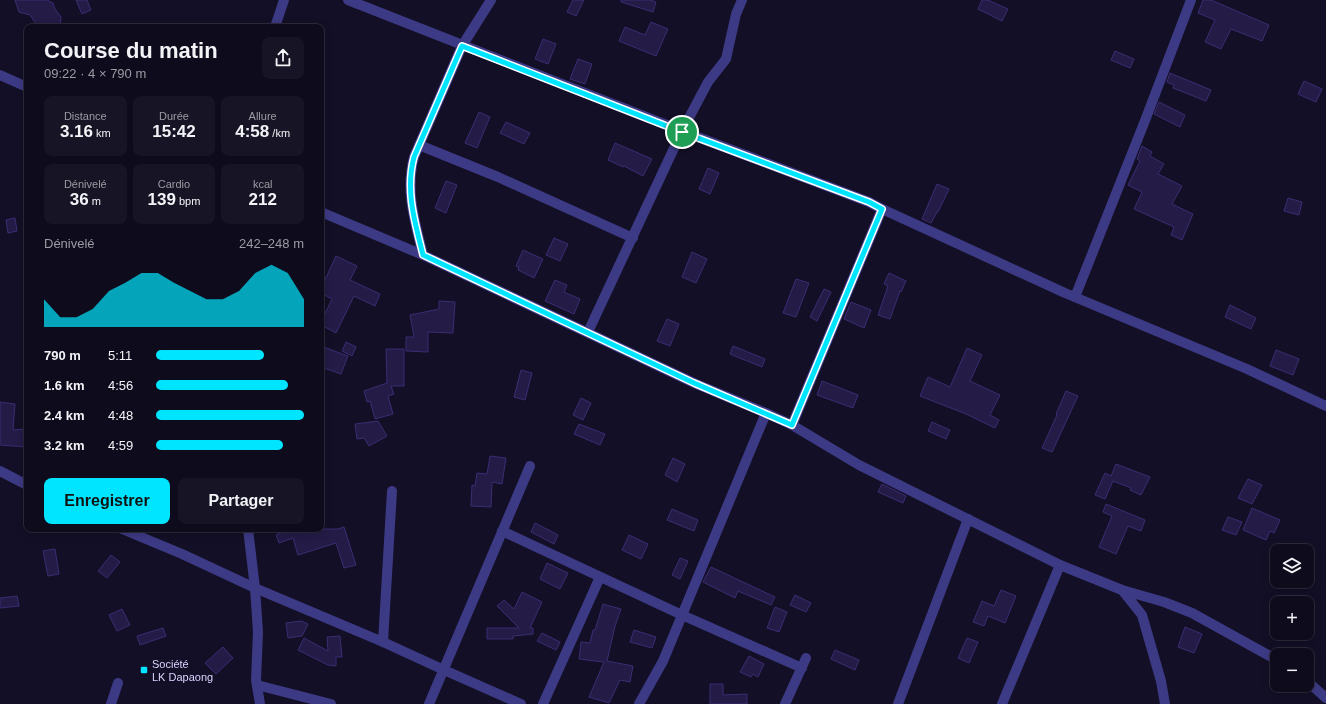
<!DOCTYPE html>
<html lang="fr">
<meta charset="utf-8">
<style>
:root{--surface:#0e0b1c;--page:#171425;--text:#f1f3f6;--muted:#9b9ba3;--line:#2e2b3b;--accent:#00e5ff}
body{margin:0;font-family:Arial,sans-serif;background:var(--page);color:var(--text);height:100vh;display:flex;flex-direction:column;font-size:15px;white-space:nowrap}
*{box-sizing:border-box;margin:0}
p{font-size:13px;color:var(--muted)}
.icon{flex:none;width:22px;height:22px;fill:none;stroke:currentColor;stroke-width:2;stroke-linecap:round;stroke-linejoin:round}
.map{position:relative;flex:1;overflow:hidden}
.details{position:absolute;left:24px;top:24px;width:300px;height:508px;display:flex;flex-direction:column;background:var(--surface);border-radius:8px;box-shadow:0 2px 10px #0003,0 0 0 1px var(--line)}
.details>*{flex:none}
.controls{position:absolute;left:1270px;top:544px;display:grid;gap:8px}
.controls a{display:grid;place-items:center;width:44px;height:44px;border-radius:8px;background:var(--surface);box-shadow:0 2px 10px #0003,0 0 0 1px var(--line);font-size:20px}
.pin{position:absolute;display:grid;place-items:center;width:34px;height:34px;color:#fff;margin:-17px;border:2px solid #fff;border-radius:50%;box-shadow:0 1px 4px #0007}
.round{display:grid;place-items:center;flex:none;width:42px;height:42px;border-radius:8px;background:var(--page)}
.overview{display:flex;align-items:center;justify-content:space-between;height:68px;padding:0 20px}
h1{font-size:22px;font-weight:700;line-height:30px}
.stats{display:grid;grid-template-columns:repeat(3,1fr);gap:6px;height:68px;padding:4px 20px}
.stats div{display:grid;align-content:center;border-radius:8px;background:var(--page);text-align:center}
.stats b{font-size:17px;font-weight:700}
.stats small{font-size:11px;font-weight:400}
.stats p{font-size:11px}
.chart{height:112px;padding:8px 20px}
.chart p{display:flex;justify-content:space-between}
.chart svg{width:100%;height:72px;margin-top:4px;fill:var(--accent);opacity:.7}
.button{display:flex;gap:8px;margin-top:auto;padding:8px 20px}
.button a{flex:1;height:46px;border-radius:8px;background:var(--accent);color:#111;font-size:16px;font-weight:700;line-height:46px;text-align:center}
.button a+a{background:var(--page);color:var(--text)}
ul{padding:0 20px;list-style:none;font-size:13px}
li{display:grid;grid-template-columns:64px 48px 1fr;align-items:center;height:30px}
li i{height:10px;border-radius:5px;background:var(--accent)}
.map>svg:first-child{display:block}
.building{fill:#241b47;stroke:#3b2d73}
.lines{fill:none;stroke-linecap:round;stroke-linejoin:round}
.minor{stroke:#3d3a85;stroke-width:10}
.route-casing{stroke:#fff;stroke-width:8}
.route{stroke:#00e5ff;stroke-width:5}
.poi-dot{fill:#00e5ff;stroke:#130f26;stroke-width:1.5}
.labels{text-anchor:middle;dominant-baseline:central;stroke-width:4;stroke-linejoin:round;paint-order:stroke}
.poi-label{font-size:11px;fill:#d9d4ff;stroke:#130f26;text-anchor:start}
</style>
<div class="map">
<svg width="1326" height="704" viewBox="0 0 1326 704">
<rect width="100%" height="100%" fill="#130f26"/>
<g class="building">
<polygon points="15,0 47,0 53,3 55,9 61,17 60,27 38,27 30,15 19,12"/>
<polygon points="76,0 87,0 91,10 82,14"/>
<polygon points="573,0 584,0 576,16 567,12"/>
<polygon points="621,0 650,0 656,2 653,12 621,2"/>
<polygon points="982,0 988,0 1008,9 1002,21 978,9"/>
<polygon points="1203,0 1211,0 1269,25 1262,41 1231,29 1221,49 1205,42 1215,20 1198,13"/>
<polygon points="651,22 668,29 656,56 619,41 625,27 645,35"/>
<polygon points="543,39 556,44 548,64 535,59"/>
<polygon points="1115,51 1134,59 1130,68 1111,60"/>
<polygon points="578,59 592,64 585,84 570,79"/>
<polygon points="1170,73 1211,90 1206,101 1173,88 1174,85 1167,82"/>
<polygon points="1304,81 1322,89 1316,102 1298,94"/>
<polygon points="1159,102 1185,115 1180,127 1154,114"/>
<polygon points="479,112 490,117 477,148 465,143"/>
<polygon points="506,122 530,133 524,144 500,133"/>
<polygon points="615,143 652,159 643,176 624,166 623,167 608,160"/>
<polygon points="1142,146 1152,152 1150,156 1164,164 1158,174 1182,186 1172,204 1193,214 1182,240 1171,235 1174,227 1134,209 1142,192 1128,185 1140,161 1137,159"/>
<polygon points="708,168 719,173 710,194 699,189"/>
<polygon points="446,181 457,185 446,213 435,208"/>
<polygon points="937,184 949,189 938,212 937,212 931,223 922,219"/>
<polygon points="1288,198 1302,202 1299,215 1284,211"/>
<polygon points="15,218 17,231 8,233 6,220"/>
<polygon points="554,238 568,244 560,261 546,255"/>
<polygon points="523,250 543,259 534,278 518,270 519,267 516,266"/>
<polygon points="692,252 707,259 696,283 682,277"/>
<polygon points="336,256 357,266 350,280 380,294 375,306 354,296 336,333 321,325 321,322 332,299 321,293 321,281 324,282"/>
<polygon points="889,273 906,281 901,292 900,291 890,319 878,315 888,286 884,284"/>
<polygon points="796,279 809,283 796,317 783,313"/>
<polygon points="555,280 567,285 564,292 580,299 574,314 545,301"/>
<polygon points="824,289 831,292 817,321 810,317"/>
<polygon points="439,301 455,302 453,333 428,332 428,352 406,351 406,337 414,337 410,315 439,309"/>
<polygon points="851,302 871,310 864,328 844,319"/>
<polygon points="1230,305 1256,318 1251,329 1225,317"/>
<polygon points="667,319 679,324 670,346 657,341"/>
<polygon points="346,342 356,347 352,356 342,351"/>
<polygon points="321,346 348,356 341,374 321,367"/>
<polygon points="733,346 765,359 762,367 730,354"/>
<polygon points="967,348 982,355 970,381 1000,395 990,415 999,420 995,428 966,414 920,396 928,377 950,387"/>
<polygon points="386,349 404,349 404,386 391,386 394,394 388,396 393,414 375,419 370,401 367,402 364,391 387,383"/>
<polygon points="1276,350 1299,359 1293,375 1270,366"/>
<polygon points="521,370 532,373 525,400 514,397"/>
<polygon points="822,381 858,395 853,408 817,395"/>
<polygon points="1066,391 1078,396 1052,452 1042,448 1057,415 1056,414"/>
<polygon points="581,398 591,403 583,420 573,415"/>
<polygon points="0,402 15,404 13,430 27,429 27,447 0,445"/>
<polygon points="378,421 387,436 369,446 364,438 357,439 355,424"/>
<polygon points="932,422 950,430 946,439 928,431"/>
<polygon points="579,424 605,434 600,445 574,434"/>
<polygon points="490,456 506,458 502,484 492,482 491,507 471,506 472,485 475,486 477,473 487,474"/>
<polygon points="673,458 685,464 677,482 665,475"/>
<polygon points="1116,464 1150,477 1141,495 1130,490 1131,488 1113,481 1105,499 1095,495 1105,473 1111,476"/>
<polygon points="1248,479 1262,485 1252,504 1238,498"/>
<polygon points="882,484 906,496 903,503 878,492"/>
<polygon points="1106,504 1145,520 1141,531 1128,526 1116,554 1099,547 1112,516 1103,512"/>
<polygon points="1252,508 1280,520 1274,533 1270,531 1266,540 1243,530"/>
<polygon points="672,509 698,520 694,531 667,520"/>
<polygon points="1228,517 1242,522 1236,535 1222,530"/>
<polygon points="535,523 558,535 554,544 531,532"/>
<polygon points="344,527 356,565 344,568 336,543 298,555 293,538 279,543 276,535 290,529 338,529"/>
<polygon points="629,535 648,544 641,559 622,550"/>
<polygon points="55,549 59,574 48,576 43,551"/>
<polygon points="111,555 120,562 107,578 98,571"/>
<polygon points="680,558 688,561 680,579 672,575"/>
<polygon points="547,563 568,573 560,589 540,579"/>
<polygon points="711,567 775,597 771,605 738,591 735,598 703,582"/>
<polygon points="1001,590 1016,596 1005,623 988,616 984,626 973,622 982,601 994,606"/>
<polygon points="522,592 542,602 530,628 533,628 533,634 513,636 513,639 487,639 487,628 519,628 497,606 504,600 514,609"/>
<polygon points="795,595 811,603 806,612 790,605"/>
<polygon points="17,596 19,606 0,608 0,598"/>
<polygon points="603,604 621,609 615,626 607,661 633,666 630,682 620,680 609,703 589,697 604,662 579,659 581,642 590,643 593,630 595,630"/>
<polygon points="775,607 787,612 779,632 767,628"/>
<polygon points="122,609 130,625 117,631 109,615"/>
<polygon points="301,621 308,624 302,636 288,638 286,623"/>
<polygon points="1185,627 1202,634 1194,653 1178,647"/>
<polygon points="163,628 166,636 140,645 137,636"/>
<polygon points="634,630 656,637 652,648 630,642"/>
<polygon points="542,633 560,642 556,650 537,641"/>
<polygon points="340,636 342,657 336,657 336,666 328,665 298,650 304,638 328,651 327,637"/>
<polygon points="967,638 978,642 969,663 958,658"/>
<polygon points="223,647 233,658 216,674 205,663"/>
<polygon points="835,650 859,660 855,670 831,659"/>
<polygon points="749,656 764,664 758,677 753,674 751,677 740,672"/>
<polygon points="710,684 723,684 723,695 747,694 747,704 710,704"/>
</g>
<g class="lines">
<g class="minor">
<polyline points="348,0 682,131 869,202 882,209 1065,293 1247,369 1326,406"/>
<polyline points="275,27 284,0"/>
<polyline points="0,75 27,87"/>
<polyline points="419,145 498,177 633,238"/>
<polyline points="321,212 423,255 694,383 766,413 792,425 859,465 1060,565 1122,590 1164,602 1192,613 1277,660"/>
<path d="M423,255c-8,-33 -18,-64 -9,-98l48,-111 29,-46"/>
<polyline points="1075,297 1146,118 1191,0"/>
<polyline points="588,332 682,131 708,82 726,59 736,14 742,0"/>
<polyline points="792,425 882,209"/>
<polyline points="0,471 27,485"/>
<polyline points="122,529 182,554 255,588 383,642 444,670 521,704"/>
<polyline points="248,529 255,588 258,632 256,680 260,704"/>
<polyline points="502,531 682,615 802,668"/>
<polyline points="1122,590 1142,615 1161,681 1165,704"/>
<polyline points="383,642 392,491"/>
<polyline points="1307,681 1326,698"/>
<polyline points="257,685 331,704"/>
<polyline points="111,704 118,683"/>
<polyline points="429,704 530,466"/>
<polyline points="543,704 600,577"/>
<polyline points="639,704 663,661 766,413"/>
<polyline points="785,704 806,658"/>
<polyline points="898,704 968,519"/>
<polyline points="1002,704 1060,565"/>
</g>
</g>
<g class="lines">
<defs>
<path id="route" d="M462,46l220,86 187,70 13,7 -90,216 -98,-42 -271,-128c-8,-33 -18,-64 -9,-98z"/>
</defs>
<use href="#route" class="route-casing"/>
<use href="#route" class="route"/>
</g>
<rect class="poi-dot" x="140" y="666" width="8" height="8" rx="2"/>
<g class="labels">
<g class="poi-label">
<text x="152" y="664">Société<tspan x="152" dy="13">LK Dapaong</tspan></text>
</g>
</g>
</svg>
<div class="controls">
<a><svg class="icon" aria-label="layers" viewBox="0 0 24 24"><path d="M12 4l9 5-9 5-9-5zM3 14l9 5 9-5"/></svg></a>
<a>+</a>
<a>−</a>
</div>
<div class="pin" style="left:682px;top:132px;background:#1e9e55"><svg class="icon" aria-label="arrive" viewBox="0 0 24 24"><path d="M6 21V4h12l-3 4 3 4H6"/></svg></div>
<section class="details">
<div class="overview"><div><h1>Course du matin</h1><p>09:22 · 4 × 790 m</p></div><a class="round"><svg class="icon" aria-label="share" viewBox="0 0 24 24"><path d="M12 15V3M7 8l5-5 5 5M5 13v7h14v-7"/></svg></a></div>
<div class="stats">
<div><p>Distance</p><b>3.16<small> km</small></b></div>
<div><p>Durée</p><b>15:42</b></div>
<div><p>Allure</p><b>4:58<small> /km</small></b></div>
</div>
<div class="stats">
<div><p>Dénivelé</p><b>36<small> m</small></b></div>
<div><p>Cardio</p><b>139<small> bpm</small></b></div>
<div><p>kcal</p><b>212</b></div>
</div>
<div class="chart"><p><span>Dénivelé</span>242–248 m</p>
<svg viewBox="0 0 160 44" preserveAspectRatio="none"><path d="M0 44V27L10 38L20 38L30 33L40 22L50 17L60 11L70 11L80 17L90 22L100 27L110 27L120 22L130 11L140 6L150 11L160 27V44z"/></svg>
</div>
<ul>
<li><b>790 m</b>5:11<i style="width:73%"></i></li>
<li><b>1.6 km</b>4:56<i style="width:89%"></i></li>
<li><b>2.4 km</b>4:48<i style="width:100%"></i></li>
<li><b>3.2 km</b>4:59<i style="width:86%"></i></li>
</ul>
<div class="button"><a>Enregistrer</a><a>Partager</a></div>
</section>
</div>
